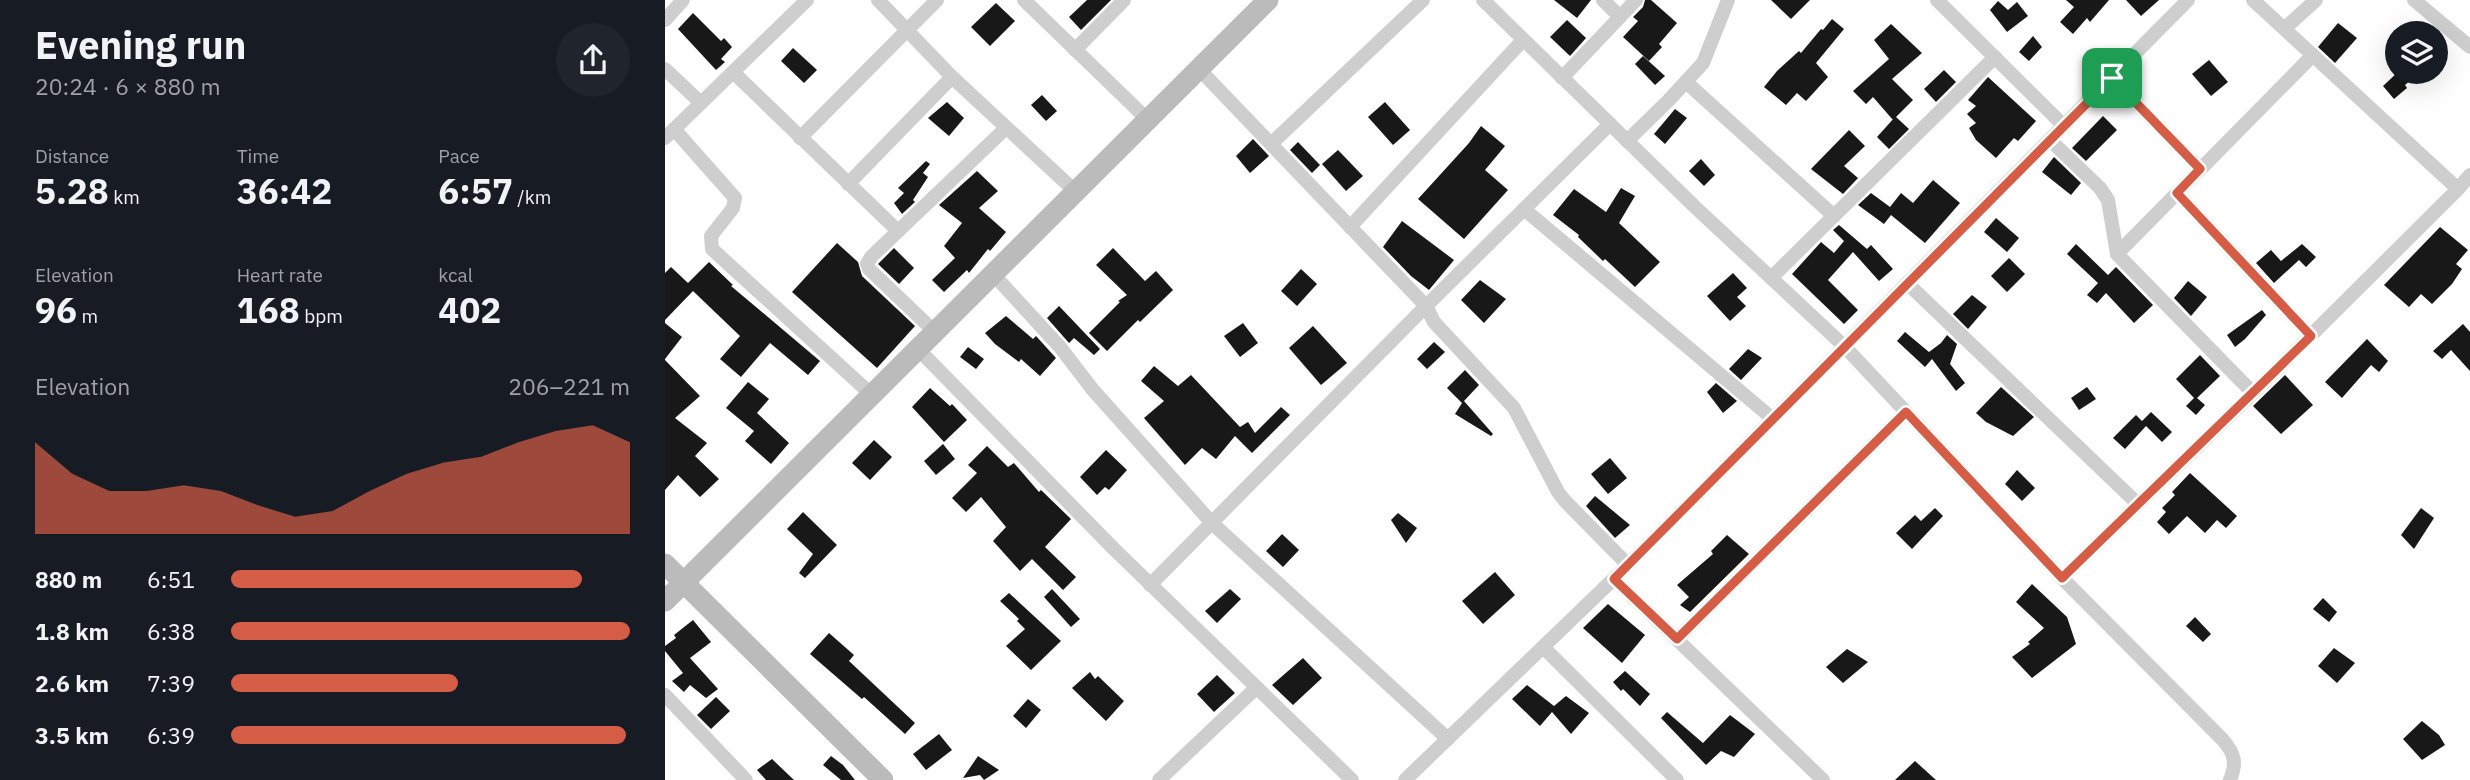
<!DOCTYPE html>
<meta charset="utf-8">
<style>
:root{--surface:#171b24;--page:#20242c;--text:#f1f3f6;--muted:#9ea1a6;--accent:#d65d45}
body{margin:0;font-family:"IBM Plex Sans",sans-serif;background:var(--page);color:var(--text);height:100vh;display:flex;flex-direction:column;font-size:26px;white-space:nowrap}
*{box-sizing:border-box;margin:0}
p{font-size:23px;color:var(--muted)}
.icon{flex:none;width:38px;height:38px;fill:none;stroke:currentColor;stroke-width:2;stroke-linecap:round;stroke-linejoin:round}
.map{position:relative;flex:1;overflow:hidden}
.sheet{display:flex;flex-direction:column;background:var(--surface);width:665px}
.sheet>*{flex:none}
.controls{position:absolute;left:1720px;top:21px;display:grid;gap:14px}
.controls a{display:grid;place-items:center;width:63px;height:63px;border-radius:50%;background:var(--surface);box-shadow:0 7px 28px #0002;font-size:35px}
.pin{position:absolute;display:grid;place-items:center;width:60px;height:60px;color:#fff;margin:-30px;border-radius:14px;box-shadow:0 4px 10px #0006}
.round{display:grid;place-items:center;flex:none;width:74px;height:74px;border-radius:37px;background:var(--page)}
.head{display:flex;align-items:center;justify-content:space-between;height:119px;padding:0 35px}
h1{font-size:38px;font-weight:700;line-height:52px}
.metrics{display:grid;grid-template-columns:repeat(3,1fr);gap:10px;height:119px;padding:7px 35px}
.metrics div{display:grid;align-content:center}
.metrics b{font-size:35px;font-weight:700}
.metrics small{font-size:19px;font-weight:400}
.metrics p{font-size:19px}
.chart{height:196px;padding:14px 35px}
.chart p{display:flex;justify-content:space-between}
.chart svg{width:100%;height:126px;margin-top:7px;fill:var(--accent);opacity:.7}
ul{padding:0 35px;list-style:none;font-size:23px}
li{display:grid;grid-template-columns:112px 84px 1fr;align-items:center;height:52px}
li i{height:18px;border-radius:9px;background:var(--accent)}
main{display:flex;flex:1;min-height:0}
.map>svg:first-child{display:block}
.building{fill:#181818}
.lines{fill:none;stroke-linecap:round;stroke-linejoin:round}
.street{stroke:#cecece;stroke-width:14}
.secondary{stroke:#bbb;stroke-width:21}
.route-casing{stroke:#fff;stroke-width:14}
.route{stroke:#d65d45;stroke-width:9}
</style>
<main>
<section class="sheet">
<div class="head"><div><h1>Evening run</h1><p>20:24 · 6 × 880 m</p></div><a class="round"><svg class="icon" aria-label="share" viewBox="0 0 24 24"><path d="M12 15V3M7 8l5-5 5 5M5 13v7h14v-7"/></svg></a></div>
<div class="metrics">
<div><p>Distance</p><b>5.28<small> km</small></b></div>
<div><p>Time</p><b>36:42</b></div>
<div><p>Pace</p><b>6:57<small> /km</small></b></div>
</div>
<div class="metrics">
<div><p>Elevation</p><b>96<small> m</small></b></div>
<div><p>Heart rate</p><b>168<small> bpm</small></b></div>
<div><p>kcal</p><b>402</b></div>
</div>
<div class="chart"><p><span>Elevation</span>206–221 m</p>
<svg viewBox="0 0 160 44" preserveAspectRatio="none"><path d="M0 44V12L10 23L20 29L30 29L40 27L50 29L60 34L70 38L80 36L90 29L100 23L110 19L120 17L130 12L140 8L150 6L160 12V44z"/></svg>
</div>
<ul>
<li><b>880 m</b>6:51<i style="width:88%"></i></li>
<li><b>1.8 km</b>6:38<i style="width:100%"></i></li>
<li><b>2.6 km</b>7:39<i style="width:57%"></i></li>
<li><b>3.5 km</b>6:39<i style="width:99%"></i></li>
</ul>
</section>
<div class="map">
<svg width="1805" height="780" viewBox="0 0 1805 780">
<rect width="100%" height="100%" fill="#fff"/>
<g class="building">
<polygon points="422,0 446,0 416,30 404,17"/>
<polygon points="889,0 926,0 912,18"/>
<polygon points="980,0 986,0 1012,23 994,44 997,47 984,61 958,37 973,21 968,17 978,7"/>
<polygon points="1106,0 1145,0 1126,19"/>
<polygon points="1401,0 1444,0 1425,22 1422,18 1408,34 1395,22 1409,7"/>
<polygon points="1461,0 1494,0 1476,16"/>
<polygon points="1333,1 1343,10 1352,2 1363,16 1342,32 1325,10"/>
<polygon points="331,3 350,21 325,46 306,27"/>
<polygon points="28,13 56,41 59,38 67,47 56,59 60,62 51,70 13,29"/>
<polygon points="1167,19 1179,29 1151,63 1163,77 1141,101 1132,93 1121,105 1099,87 1112,71 1134,51 1136,53 1156,29 1158,30"/>
<polygon points="902,20 921,38 905,56 885,37"/>
<polygon points="1673,23 1692,38 1670,63 1653,47"/>
<polygon points="1226,24 1257,53 1227,79 1248,100 1231,117 1244,129 1224,149 1212,137 1230,117 1228,120 1208,97 1201,104 1188,91 1224,59 1209,40"/>
<polygon points="1368,36 1377,47 1364,61 1354,52"/>
<polygon points="128,48 152,70 139,83 116,61"/>
<polygon points="978,56 1000,76 990,85 970,64"/>
<polygon points="1544,60 1563,82 1546,96 1527,74"/>
<polygon points="1279,70 1291,82 1271,102 1259,89"/>
<polygon points="1733,72 1755,72 1740,85 1742,88 1729,99 1718,86"/>
<polygon points="1323,77 1371,121 1353,141 1349,138 1331,158 1311,140 1304,128 1311,123 1302,114 1311,106 1303,100"/>
<polygon points="377,95 392,111 381,121 366,105"/>
<polygon points="282,102 299,118 284,136 263,118"/>
<polygon points="720,102 745,130 728,145 703,117"/>
<polygon points="1010,109 1022,118 1000,144 989,134"/>
<polygon points="1438,116 1452,130 1421,161 1407,148"/>
<polygon points="816,126 840,146 820,170 843,190 799,239 753,199 804,143"/>
<polygon points="1184,130 1200,146 1179,166 1193,178 1178,194 1146,169"/>
<polygon points="588,139 604,156 585,173 571,156"/>
<polygon points="633,142 655,165 647,173 625,150"/>
<polygon points="673,150 698,176 681,191 657,164"/>
<polygon points="1389,157 1416,183 1406,195 1377,172"/>
<polygon points="1036,159 1050,175 1039,186 1024,171"/>
<polygon points="261,161 265,164 258,173 263,177 248,200 250,202 237,214 229,203 239,193 233,188"/>
<polygon points="312,171 333,191 314,208 341,232 325,251 323,249 304,273 302,270 279,292 267,280 290,258 279,246 297,223 274,205"/>
<polygon points="1268,180 1295,203 1260,243 1226,215 1219,224 1193,205 1206,193 1225,207 1236,193 1248,203"/>
<polygon points="956,188 970,196 954,223 995,262 970,287 940,259 938,261 913,237 914,235 888,215 909,189 941,212"/>
<polygon points="1331,218 1354,238 1342,252 1319,232"/>
<polygon points="737,221 789,260 764,290 746,276 718,247"/>
<polygon points="1174,225 1202,249 1206,245 1228,269 1214,281 1188,252 1163,280 1193,310 1179,324 1127,274 1156,242 1169,253 1179,241 1168,230"/>
<polygon points="1775,227 1803,250 1791,264 1797,269 1787,284 1767,304 1756,294 1744,307 1719,285"/>
<polygon points="172,243 193,262 197,276 250,326 212,368 127,292"/>
<polygon points="1411,244 1443,275 1451,267 1488,305 1469,323 1441,293 1432,303 1422,295 1433,283 1402,254"/>
<polygon points="1637,244 1651,257 1641,267 1634,260 1609,283 1591,263 1606,250 1616,261"/>
<polygon points="229,248 249,268 234,284 213,264"/>
<polygon points="448,248 480,281 491,271 508,290 475,322 473,320 442,351 424,333 455,302 453,301 462,295 431,265"/>
<polygon points="1344,258 1360,274 1342,292 1326,276"/>
<polygon points="44,262 68,285 66,286 155,361 143,375 105,343 76,377 55,359 75,336 28,291 0,320 0,273 6,267 23,283"/>
<polygon points="636,269 652,284 632,306 616,291"/>
<polygon points="1068,273 1082,288 1072,297 1081,306 1065,321 1042,296"/>
<polygon points="815,280 841,299 819,323 796,300"/>
<polygon points="1523,281 1542,297 1526,316 1509,298"/>
<polygon points="1307,295 1322,307 1303,329 1288,314"/>
<polygon points="394,306 435,349 429,355 409,338 404,343 382,318"/>
<polygon points="1597,310 1601,315 1580,339 1570,347 1562,335"/>
<polygon points="341,316 368,339 371,336 391,358 375,376 356,359 354,362 330,344 320,333"/>
<polygon points="0,323 17,337 0,359"/>
<polygon points="578,323 593,343 575,357 559,336"/>
<polygon points="1798,324 1805,332 1805,371 1786,350 1777,359 1768,351"/>
<polygon points="648,326 682,363 656,385 624,348"/>
<polygon points="1240,332 1264,352 1276,343 1282,335 1292,344 1285,364 1300,383 1291,391 1267,359 1260,367 1232,341"/>
<polygon points="1702,339 1723,361 1714,372 1706,365 1677,398 1660,382"/>
<polygon points="769,342 780,352 762,369 752,359"/>
<polygon points="303,347 319,359 311,369 295,357"/>
<polygon points="1083,349 1097,358 1076,380 1064,369"/>
<polygon points="1535,355 1555,376 1532,398 1540,405 1531,415 1521,406 1529,398 1511,379"/>
<polygon points="0,360 35,396 10,418 42,443 30,456 54,479 35,497 13,475 0,490"/>
<polygon points="489,366 513,386 526,375 575,427 583,422 590,433 616,407 625,415 587,453 570,436 551,459 537,448 520,465 479,418 499,401 476,381"/>
<polygon points="800,370 814,385 799,401 828,434 826,436 790,414 797,403 782,388"/>
<polygon points="1620,375 1648,405 1616,434 1588,406"/>
<polygon points="83,382 104,399 92,413 124,443 106,464 80,441 89,431 61,408"/>
<polygon points="1051,383 1072,401 1058,413 1042,392"/>
<polygon points="1336,387 1369,417 1348,436 1321,422 1311,413"/>
<polygon points="1422,387 1431,399 1414,410 1406,398"/>
<polygon points="265,388 285,406 287,404 302,420 279,442 247,407"/>
<polygon points="1486,412 1507,432 1497,442 1481,426 1460,449 1448,438 1471,415 1477,421"/>
<polygon points="209,440 227,457 205,480 187,463"/>
<polygon points="278,444 290,459 271,475 259,461"/>
<polygon points="322,446 343,467 349,463 374,492 376,490 406,519 380,547 411,577 398,590 367,559 355,571 328,541 341,527 316,497 301,512 287,498 312,473 303,465"/>
<polygon points="441,450 462,470 444,490 440,487 432,495 415,477"/>
<polygon points="945,458 962,478 943,494 926,474"/>
<polygon points="1352,470 1370,488 1357,501 1340,484"/>
<polygon points="1525,473 1572,516 1561,528 1552,520 1540,533 1522,516 1504,534 1492,522 1501,512 1497,508 1510,495 1507,492"/>
<polygon points="930,496 965,525 950,538 921,506"/>
<polygon points="1270,508 1278,516 1247,549 1231,533 1250,515 1256,521"/>
<polygon points="1756,508 1769,518 1749,549 1736,535"/>
<polygon points="138,512 172,545 140,578 134,573 148,554 122,529"/>
<polygon points="733,513 752,528 741,543 726,520"/>
<polygon points="617,534 634,550 618,567 601,551"/>
<polygon points="1062,535 1084,554 1025,612 1015,605 1024,597 1012,585 1048,554 1046,551"/>
<polygon points="830,572 850,595 818,624 797,601"/>
<polygon points="1367,584 1402,617 1411,644 1367,678 1347,657 1365,644 1363,642 1379,628 1351,602"/>
<polygon points="387,589 415,619 406,627 379,597"/>
<polygon points="565,589 576,599 552,623 540,611"/>
<polygon points="344,593 396,641 366,670 341,646 360,629 352,621 354,619 335,601"/>
<polygon points="1658,598 1672,612 1664,622 1648,609"/>
<polygon points="943,604 980,635 957,663 918,628"/>
<polygon points="1530,617 1546,634 1538,642 1521,626"/>
<polygon points="28,620 46,642 25,658 53,689 41,698 25,685 19,692 7,681 18,673 0,651 0,646 11,638 9,635"/>
<polygon points="164,633 189,655 184,661 250,723 240,734 199,697 197,699 145,654"/>
<polygon points="1669,648 1690,663 1672,683 1653,666"/>
<polygon points="1182,649 1203,662 1178,683 1161,667"/>
<polygon points="638,658 657,678 628,705 607,685"/>
<polygon points="960,671 985,694 975,706 958,689 956,691 948,682"/>
<polygon points="425,672 430,679 433,676 459,701 441,721 407,688"/>
<polygon points="552,675 570,693 549,712 532,694"/>
<polygon points="862,685 889,706 901,696 924,713 906,734 887,712 875,726 847,699"/>
<polygon points="51,697 65,711 46,729 32,715"/>
<polygon points="363,699 376,710 361,728 348,716"/>
<polygon points="1002,712 1038,743 1065,715 1090,734 1069,757 1056,751 1041,765 996,718"/>
<polygon points="1757,721 1774,735 1780,745 1757,760 1738,739"/>
<polygon points="274,734 287,750 261,770 248,754"/>
<polygon points="166,756 178,765 190,780 176,780 158,765"/>
<polygon points="313,756 334,770 319,780 315,775 298,778"/>
<polygon points="107,759 129,780 101,780 92,770"/>
<polygon points="1250,761 1271,780 1230,780"/>
</g>
<g class="lines">
<g class="street">
<polyline points="213,0 287,77 411,192"/>
<polyline points="359,0 483,120"/>
<path d="M818,0l211,206 150,140 218,232 161,162c12,14 14,23 7,40"/>
<polyline points="938,0 955,17"/>
<polyline points="1272,0 1399,126"/>
<polyline points="1749,0 1805,47"/>
<polyline points="0,20 18,0"/>
<polyline points="1620,28 1651,0"/>
<polyline points="410,50 459,0"/>
<polyline points="0,69 36,103"/>
<polyline points="68,72 233,231"/>
<polyline points="897,78 971,0"/>
<polyline points="1447,78 1535,169"/>
<polyline points="1021,82 1169,216"/>
<polyline points="945,124 761,306 769,322 849,408 893,492 900,501 963,565"/>
<polyline points="9,129 70,198 68,208 46,236 47,249 207,395"/>
<polyline points="0,138 142,0"/>
<polyline points="135,138 272,0"/>
<polyline points="1385,140 1435,188 1443,200 1452,254 1588,393"/>
<polyline points="962,141 1003,101 1038,63 1063,0"/>
<polyline points="606,144 758,0"/>
<polyline points="183,184 287,77"/>
<polyline points="1793,189 1805,175"/>
<polyline points="1512,193 1646,336"/>
<polyline points="859,209 1108,419"/>
<polyline points="685,227 858,40"/>
<polyline points="1452,254 1648,55"/>
<polyline points="328,274 395,347 428,390 547,523 783,739"/>
<polyline points="1106,278 1330,57"/>
<polyline points="1242,283 1473,504"/>
<polyline points="270,332 204,269 202,264 206,257 341,128"/>
<polyline points="253,349 448,548 687,780"/>
<polyline points="1397,578 1588,393 1793,189 1588,0"/>
<polyline points="949,579 1158,780"/>
<polyline points="485,585 761,306 534,69"/>
<polyline points="1012,639 1241,412"/>
<polyline points="878,647 1012,780"/>
<polyline points="0,695 81,780"/>
<polyline points="494,780 591,688"/>
<polyline points="740,780 963,565 1523,0"/>
</g>
<g class="secondary">
<polyline points="0,564 218,780"/>
<polyline points="0,601 603,0"/>
</g>
</g>
<g class="lines">
<defs>
<polygon id="route" points="1447,78 1535,169 1512,193 1646,336 1397,578 1241,412 1012,639 949,579"/>
</defs>
<use href="#route" class="route-casing"/>
<use href="#route" class="route"/>
</g>
</svg>
<div class="controls">
<a><svg class="icon" aria-label="layers" viewBox="0 0 24 24"><path d="M12 4l9 5-9 5-9-5zM3 14l9 5 9-5"/></svg></a>
</div>
<div class="pin" style="left:1447px;top:78px;background:#1e9e55"><svg class="icon" aria-label="arrive" viewBox="0 0 24 24"><path d="M6 21V4h12l-3 4 3 4H6"/></svg></div>
</div>
</main>
